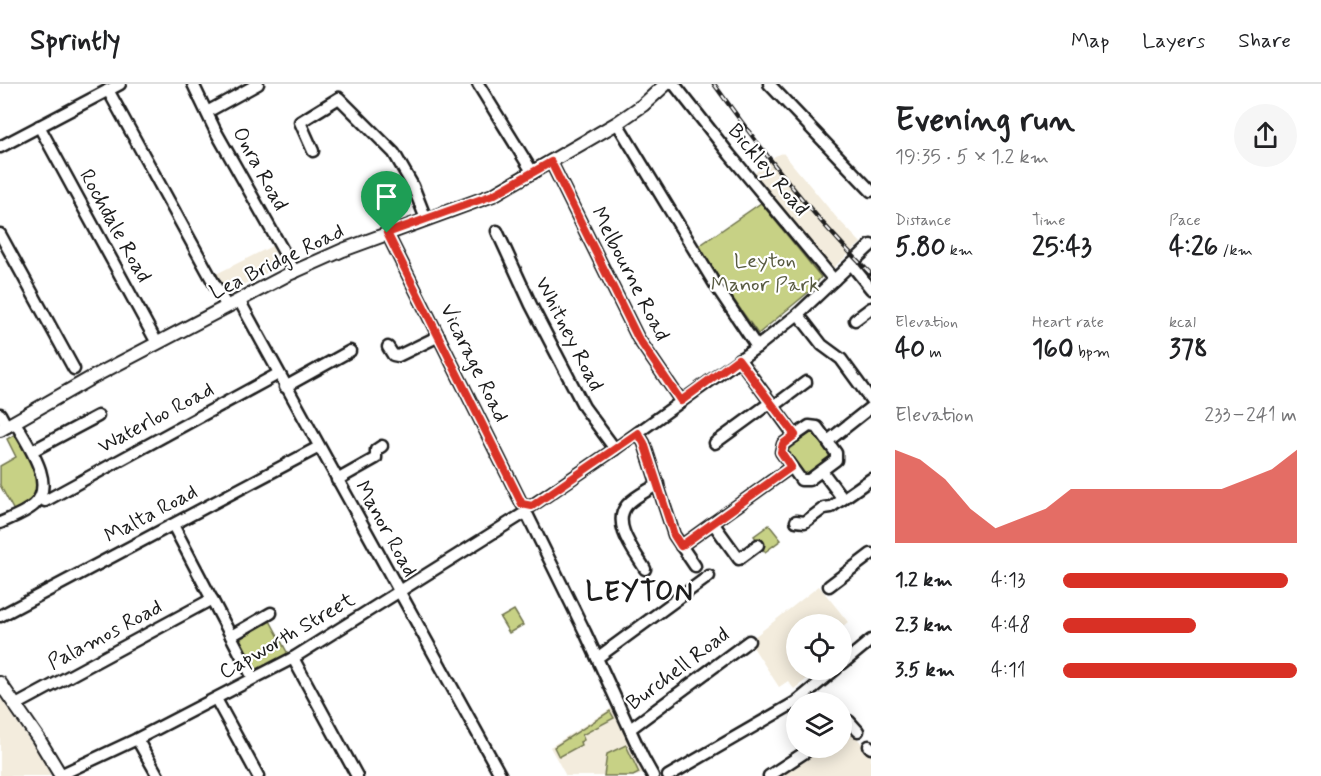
<!DOCTYPE html>
<meta charset="utf-8">
<style>
:root{--surface:#fff;--page:#f6f6f6;--text:#202124;--muted:#757577;--line:#e0e0e0;--accent:#d93025}
body{margin:0;font-family:Mynerve,sans-serif;background:var(--page);color:var(--text);height:100vh;display:flex;flex-direction:column;font-size:22px;white-space:nowrap}
*{box-sizing:border-box;margin:0}
p{font-size:20px;color:var(--muted)}
.icon{flex:none;width:33px;height:33px;fill:none;stroke:currentColor;stroke-width:2;stroke-linecap:round;stroke-linejoin:round}
.map{position:relative;flex:1;overflow:hidden}
.drawer{display:flex;flex-direction:column;background:var(--surface);width:450px}
.drawer>*{flex:none}
.tools{position:absolute;left:786px;top:530px;display:grid;gap:12px}
.tools a{display:grid;place-items:center;width:66px;height:66px;border-radius:50%;background:var(--surface);box-shadow:0 3px 15px #0003;font-size:30px}
.pin{position:absolute;display:grid;place-items:center;width:51px;height:51px;color:#fff;margin:-62px -26px;border-radius:50% 50% 50% 0;rotate:-45deg;box-shadow:0 0 6px #0007}
.pin .icon{rotate:45deg}
.round{display:grid;place-items:center;flex:none;width:63px;height:63px;border-radius:32px;background:var(--page)}
.summary{display:flex;align-items:center;justify-content:space-between;height:102px;padding:0 24px}
h1{font-size:33px;font-weight:700;line-height:45px}
.metrics{display:grid;grid-template-columns:repeat(3,1fr);gap:9px;height:102px;padding:6px 24px}
.metrics div{display:grid;align-content:center}
.metrics b{font-size:26px;font-weight:700}
.metrics small{font-size:16px;font-weight:400}
.metrics p{font-size:16px}
.chart{height:168px;padding:12px 24px}
.chart p{display:flex;justify-content:space-between}
.chart svg{width:100%;height:108px;margin-top:6px;fill:var(--accent);opacity:.7}
ul{padding:0 24px;list-style:none;font-size:20px}
li{display:grid;grid-template-columns:96px 72px 1fr;align-items:center;height:45px}
li i{height:15px;border-radius:8px;background:var(--accent)}
header{display:flex;align-items:center;gap:36px;box-sizing:border-box;height:84px;padding:0 30px;background:var(--surface);border-bottom:2px solid var(--line)}
header strong{font-size:28px}
nav{display:flex;gap:33px;margin-inline-start:auto;font-size:21px}
main{display:flex;flex:1;min-height:0}
.map>svg:first-child{display:block}
.built{fill:#f3ecdd}
.green{fill:#c7d185;stroke:#727650;stroke-width:1.5}
.lines{fill:none;stroke-linecap:round;stroke-linejoin:round}
.minor-casing{stroke:#1c1c1c;stroke-width:15}
.major-casing{stroke:#1c1c1c;stroke-width:16}
.minor{stroke:#fff;stroke-width:10}
.major{stroke:#fff;stroke-width:12}
.rail-casing{stroke:#1c1c1c;stroke-width:4.5}
.rail{stroke:#fff;stroke-width:2;stroke-dasharray:7;stroke-linecap:butt}
.route-casing{stroke:#fff;stroke-width:12}
.route{stroke:#d93025;stroke-width:8}
.labels{text-anchor:middle;dominant-baseline:central;stroke-width:4.5;stroke-linejoin:round;paint-order:stroke}
.street-label{font-size:21px;fill:#1c1c1c;stroke:#fff}
.park-label{font-size:21px;fill:#585b41;stroke:#fff}
.district-label{font-size:27px;font-weight:bold;letter-spacing:1.5px;fill:#1c1c1c;stroke:#fff}
</style>
<header>
<strong>Sprintly</strong>
<nav><a>Map</a><a>Layers</a><a>Share</a></nav>
</header>
<main>
<div class="map">
<svg width="871" height="692" viewBox="0 0 871 692">
<rect width="100%" height="100%" fill="#fff"/>
<filter id="ink" filterUnits="userSpaceOnUse"><feTurbulence type="fractalNoise" baseFrequency=".0167" numOctaves="2"/><feDisplacementMap in="SourceGraphic" scale="12" xChannelSelector="R" yChannelSelector="G"/><feConvolveMatrix kernelMatrix="1 2 1 2 8 2 1 2 1" color-interpolation-filters="sRGB"/></filter>
<g filter="url(#ink)">
<g class="built">
<polygon points="783,69 836,133 861,159 833,184 754,90 775,72"/>
<polygon points="274,161 273,165 283,181 226,209 222,208 214,191"/>
<polygon points="819,502 848,538 842,543 842,540 796,540 796,585 820,585 794,605 788,597 779,603 749,557"/>
<polygon points="0,613 40,671 51,692 0,692"/>
<polygon points="612,624 644,689 638,692 566,692 550,663"/>
<polygon points="848,644 871,670 871,692 779,692 822,663 842,663 842,649"/>
</g>
<g class="green">
<polygon points="761,119 821,193 811,206 758,250 719,195 699,162"/>
<path d="M810,346c8,4 20,20 22,30l-2,-2 -19,14 1,2 -9,2 2,-2 -17,-22 -2,1 1,-6 2,2 22,-17z"/>
<path d="M17,349c9,16 32,53 14,69 -5,4 -12,6 -17,9l-14,-26v-19l16,-9 -9,-18z"/>
<polygon points="769,441 781,456 765,468 754,452"/>
<polygon points="514,526 523,541 509,549 500,534"/>
<polygon points="268,533 288,570 257,586 252,583 235,552"/>
<polygon points="610,627 614,634 582,651 584,656 580,658 581,661 559,673 554,663"/>
<polygon points="626,661 639,689 633,692 604,692 607,670"/>
</g>
<g class="lines">
<defs>
<g id="minor">
<polyline points="193,0 215,46 295,188"/>
<polyline points="478,0 533,89"/>
<polyline points="674,0 730,71 834,196"/>
<polyline points="769,0 871,107"/>
<polyline points="108,6 227,223"/>
<polyline points="207,28 258,0"/>
<polyline points="617,39 716,202 757,263"/>
<polyline points="39,42 157,259"/>
<polyline points="0,63 120,0"/>
<polyline points="313,67 300,38 339,14 394,69 413,102 426,135"/>
<polyline points="551,78 638,254 681,317"/>
<polyline points="497,147 531,221 584,323 615,365"/>
<polyline points="387,149 522,420 530,423 615,365 757,263 798,230 871,161"/>
<polyline points="0,150 74,285"/>
<polyline points="851,180 871,205"/>
<polyline points="239,216 501,692"/>
<polyline points="798,230 822,261 841,275 871,316"/>
<polyline points="855,236 871,224"/>
<polyline points="388,263 393,271 398,272 439,252"/>
<polyline points="739,275 795,352"/>
<polyline points="285,303 350,267"/>
<polyline points="774,322 806,298"/>
<polyline points="0,330 7,343"/>
<polygon points="809,342 817,343 836,369 836,376 809,396 801,396 781,368 783,360"/>
<polyline points="638,349 644,359 674,451 695,482"/>
<polyline points="828,357 871,323"/>
<polyline points="715,359 771,318"/>
<polyline points="32,367 98,332"/>
<polyline points="822,387 843,415"/>
<polyline points="337,396 376,374 376,366 382,362"/>
<polyline points="45,417 278,290"/>
<polyline points="796,437 805,438 824,424 831,423 871,395"/>
<path d="M0,439c11,-5 25,-10 34,-18 24,-21 -9,-64 -19,-83"/>
<polyline points="713,439 739,475 758,461"/>
<polyline points="173,441 253,594"/>
<polyline points="681,462 791,383"/>
<path d="M645,485c-10,-17 -34,-45 -18,-64 8,-9 22,-15 31,-21"/>
<polyline points="829,502 871,470"/>
<polyline points="0,532 319,363"/>
<polyline points="231,552 271,529"/>
<polyline points="293,574 357,692"/>
<polyline points="597,574 709,492"/>
<polyline points="842,580 871,556"/>
<polyline points="216,615 258,692"/>
<polyline points="16,621 212,515"/>
<polyline points="842,643 849,637 858,647"/>
<polyline points="630,645 749,557"/>
<polyline points="137,655 158,692"/>
<polyline points="869,662 871,664"/>
<polyline points="60,691 137,655 293,574 523,430 528,432 585,548 643,674 653,692"/>
<polyline points="668,692 796,618 836,585"/>
<polyline points="769,692 813,663"/>
</g>
<g id="major">
<polyline points="0,346 91,294 289,190 343,166 493,111 617,39 643,21 666,0"/>
<polyline points="0,599 38,654 61,692"/>
</g>
</defs>
<use href="#minor" class="minor-casing"/>
<use href="#major" class="major-casing"/>
<use href="#minor" class="minor"/>
<use href="#major" class="major"/>
<defs>
<path id="rail" d="M714,0c48,67 98,132 157,190"/>
</defs>
<use href="#rail" class="rail-casing"/>
<use href="#rail" class="rail"/>
</g>
</g>
<g class="lines" filter="url(#ink)">
<defs>
<polygon id="route" points="551,78 638,254 681,317 738,275 795,351 783,360 781,368 791,383 681,462 674,451 644,359 638,349 532,422 522,420 387,149 493,111"/>
</defs>
<use href="#route" class="route-casing"/>
<use href="#route" class="route"/>
</g>
<g class="labels">
<g class="street-label">
<text transform="translate(260 85) rotate(61)">Onra Road</text>
<text transform="translate(768 86) rotate(50)">Bickley Road</text>
<text transform="translate(115 142) rotate(61)">Rochdale Road</text>
<text transform="translate(277 178) rotate(-26)">Lea Bridge Road</text>
<text transform="translate(630 190) rotate(63)">Melbourne Road</text>
<text transform="translate(569 250) rotate(63)">Whitney Road</text>
<text transform="translate(474 279) rotate(64)">Vicarage Road</text>
<text transform="translate(156 334) rotate(-28)">Waterloo Road</text>
<text transform="translate(151 430) rotate(-28)">Malta Road</text>
<text transform="translate(386 445) rotate(61)">Manor Road</text>
<text transform="translate(105 551) rotate(-28)">Palamos Road</text>
<text transform="translate(287 552) rotate(-30)">Capworth Street</text>
<text transform="translate(678 585) rotate(-37)">Burchell Road</text>
</g>
<g class="park-label">
<text x="765" y="177">Leyton<tspan x="765" dy="24">Manor Park</tspan></text>
</g>
<g class="district-label">
<text x="640" y="508">LEYTON</text>
</g>
</g>
</svg>
<div class="tools">
<a><svg class="icon" aria-label="locate" viewBox="0 0 24 24"><circle cx="12" cy="12" r="6"/><path d="M12 2v4M12 18v4M2 12h4M18 12h4"/></svg></a>
<a><svg class="icon" aria-label="layers" viewBox="0 0 24 24"><path d="M12 4l9 5-9 5-9-5zM3 14l9 5 9-5"/></svg></a>
</div>
<div class="pin" style="left:387px;top:149px;background:#1e9e55"><svg class="icon" aria-label="arrive" viewBox="0 0 24 24"><path d="M6 21V4h12l-3 4 3 4H6"/></svg></div>
</div>
<section class="drawer">
<div class="summary"><div><h1>Evening run</h1><p>19:35 · 5 × 1.2 km</p></div><a class="round"><svg class="icon" aria-label="share" viewBox="0 0 24 24"><path d="M12 15V3M7 8l5-5 5 5M5 13v7h14v-7"/></svg></a></div>
<div class="metrics">
<div><p>Distance</p><b>5.80<small> km</small></b></div>
<div><p>Time</p><b>25:43</b></div>
<div><p>Pace</p><b>4:26<small> /km</small></b></div>
</div>
<div class="metrics">
<div><p>Elevation</p><b>40<small> m</small></b></div>
<div><p>Heart rate</p><b>160<small> bpm</small></b></div>
<div><p>kcal</p><b>378</b></div>
</div>
<div class="chart"><p><span>Elevation</span>233–241 m</p>
<svg viewBox="0 0 160 44" preserveAspectRatio="none"><path d="M0 44V6L10 10L20 18L30 30L40 38L50 34L60 30L70 22L80 22L90 22L100 22L110 22L120 22L130 22L140 18L150 14L160 6V44z"/></svg>
</div>
<ul>
<li><b>1.2 km</b>4:13<i style="width:96%"></i></li>
<li><b>2.3 km</b>4:48<i style="width:57%"></i></li>
<li><b>3.5 km</b>4:11<i style="width:100%"></i></li>
</ul>
</section>
</main>
